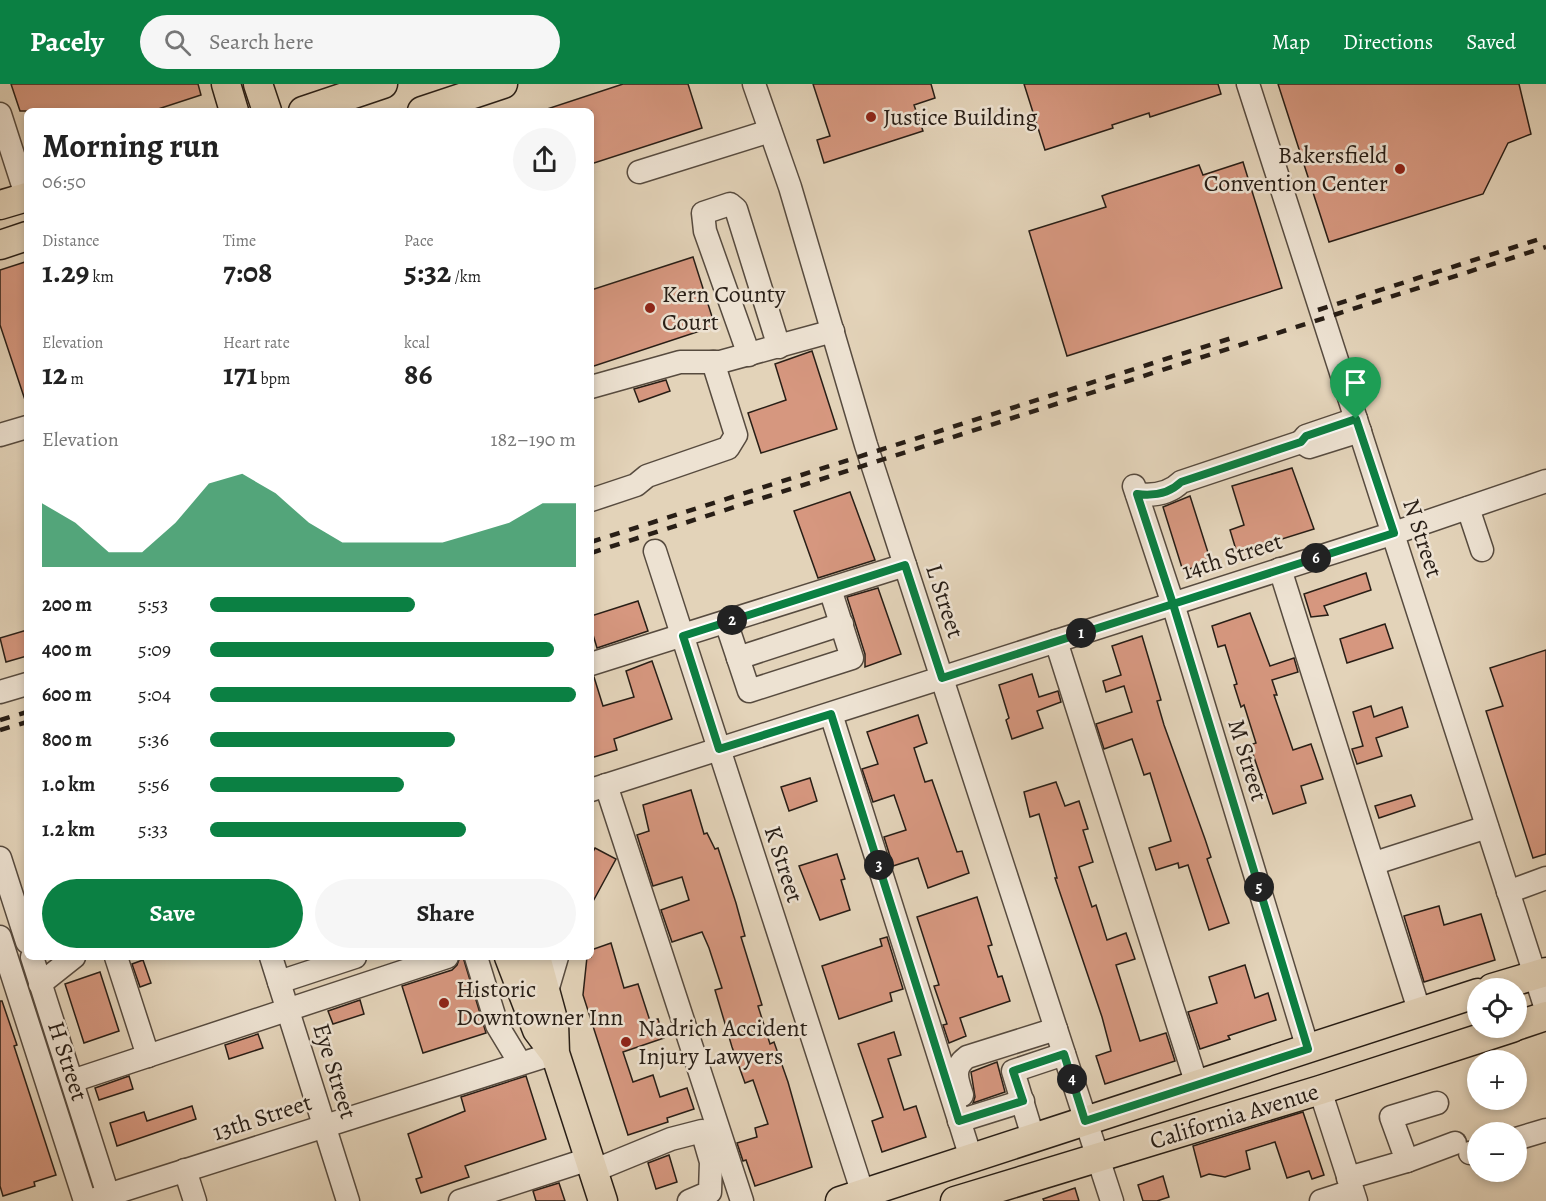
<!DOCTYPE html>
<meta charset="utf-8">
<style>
:root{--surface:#fff;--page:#f6f6f6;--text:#222;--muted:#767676;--accent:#0b8043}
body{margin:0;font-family:Alegreya,serif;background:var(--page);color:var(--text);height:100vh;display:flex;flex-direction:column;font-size:22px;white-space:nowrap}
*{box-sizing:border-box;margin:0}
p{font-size:20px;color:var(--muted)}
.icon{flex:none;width:33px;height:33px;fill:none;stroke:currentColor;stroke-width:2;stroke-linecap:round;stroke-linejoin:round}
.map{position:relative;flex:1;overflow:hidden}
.drawer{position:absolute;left:24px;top:24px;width:570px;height:852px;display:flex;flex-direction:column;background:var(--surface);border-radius:9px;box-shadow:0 3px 9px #0003}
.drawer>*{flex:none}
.fabs{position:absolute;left:1467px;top:894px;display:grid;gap:12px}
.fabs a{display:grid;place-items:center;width:60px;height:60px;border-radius:50%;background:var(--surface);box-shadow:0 3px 9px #0003;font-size:30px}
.pin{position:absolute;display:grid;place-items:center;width:51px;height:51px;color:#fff;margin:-62px -26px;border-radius:50% 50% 50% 0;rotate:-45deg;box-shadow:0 0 6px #0007}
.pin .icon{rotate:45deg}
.km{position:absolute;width:30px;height:30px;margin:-15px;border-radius:50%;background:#222;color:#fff;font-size:16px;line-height:30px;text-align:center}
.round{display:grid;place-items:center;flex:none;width:63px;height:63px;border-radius:32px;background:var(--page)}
.head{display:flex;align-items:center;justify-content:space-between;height:102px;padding:0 18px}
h1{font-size:33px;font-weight:700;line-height:45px}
.metrics{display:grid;grid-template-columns:repeat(3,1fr);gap:9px;height:102px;padding:6px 18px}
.metrics div{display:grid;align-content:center}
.metrics b{font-size:30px;font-weight:700}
.metrics small{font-size:16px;font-weight:400}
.metrics p{font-size:16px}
.chart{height:168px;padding:12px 18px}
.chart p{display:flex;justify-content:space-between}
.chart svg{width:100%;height:108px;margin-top:6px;fill:var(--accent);opacity:.7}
.cta{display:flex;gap:12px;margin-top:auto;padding:12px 18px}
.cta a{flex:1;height:69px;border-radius:36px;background:var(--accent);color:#fff;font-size:24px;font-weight:700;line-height:69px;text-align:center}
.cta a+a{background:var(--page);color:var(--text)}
ul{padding:0 18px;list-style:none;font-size:20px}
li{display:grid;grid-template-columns:96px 72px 1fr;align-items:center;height:45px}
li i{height:15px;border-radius:8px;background:var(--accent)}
header{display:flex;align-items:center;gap:36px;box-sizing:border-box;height:84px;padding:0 30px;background:var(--accent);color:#fff}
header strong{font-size:28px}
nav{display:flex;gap:33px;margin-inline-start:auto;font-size:21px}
.search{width:420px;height:54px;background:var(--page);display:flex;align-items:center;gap:15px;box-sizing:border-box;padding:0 21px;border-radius:33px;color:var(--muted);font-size:22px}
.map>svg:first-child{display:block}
.building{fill:#d6977f;stroke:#281e16;stroke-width:1.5}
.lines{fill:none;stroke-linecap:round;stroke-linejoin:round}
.minor-casing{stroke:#574b3f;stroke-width:25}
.major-casing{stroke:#281e16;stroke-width:31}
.minor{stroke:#ede2d2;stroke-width:22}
.major{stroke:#e3d3b9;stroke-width:28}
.rail{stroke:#281e16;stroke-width:4.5;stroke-dasharray:10 10;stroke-linecap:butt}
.route-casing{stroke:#fff;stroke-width:12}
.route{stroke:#0b8043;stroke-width:8}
.poi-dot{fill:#8f2418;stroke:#ede2d2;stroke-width:2}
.labels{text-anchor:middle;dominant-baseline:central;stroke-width:5;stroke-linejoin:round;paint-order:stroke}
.poi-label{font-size:24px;fill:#281e16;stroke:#ede2d2;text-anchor:start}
.street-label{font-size:24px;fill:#281e16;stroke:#ede2d2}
</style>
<header>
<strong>Pacely</strong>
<div class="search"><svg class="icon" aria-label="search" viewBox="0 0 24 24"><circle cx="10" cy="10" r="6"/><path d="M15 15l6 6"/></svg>Search here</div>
<nav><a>Map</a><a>Directions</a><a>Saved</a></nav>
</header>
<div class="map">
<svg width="1546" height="1117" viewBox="0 0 1546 1117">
<rect width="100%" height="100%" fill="#e3d3b9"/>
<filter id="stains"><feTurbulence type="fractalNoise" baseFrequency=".00333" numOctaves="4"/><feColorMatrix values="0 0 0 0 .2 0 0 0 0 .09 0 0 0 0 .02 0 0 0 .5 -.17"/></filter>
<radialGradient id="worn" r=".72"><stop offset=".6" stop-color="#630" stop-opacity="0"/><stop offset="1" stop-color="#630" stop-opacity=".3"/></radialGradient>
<g class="building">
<polygon points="11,0 198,0 201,11 152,27 20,27"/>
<polygon points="623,0 688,0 702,44 591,80 591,27 547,27 547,25"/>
<polygon points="813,0 931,0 935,14 914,21 923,47 824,79 817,56 830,52"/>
<polygon points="1024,0 1218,0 1221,10 1150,33 1149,29 1112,41 1113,44 1045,66"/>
<polygon points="1278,0 1519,0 1531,50 1508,59 1483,110 1329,158"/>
<polygon points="1243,78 1282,204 1067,272 1029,147 1106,123 1102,112 1107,110 1199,81 1203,91"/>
<polygon points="693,173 715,242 591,283 591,206"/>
<polygon points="25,178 27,186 27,315 25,316 0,241 0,186"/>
<polygon points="812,267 837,345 761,369 748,329 786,316 775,280"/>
<polygon points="666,296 670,307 639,318 634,305"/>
<polygon points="1292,384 1314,445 1237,469 1230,446 1244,441 1232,402"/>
<polygon points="850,408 875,476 818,494 794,427"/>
<polygon points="1190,412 1211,478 1183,487 1163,423"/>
<polygon points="1366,489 1371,506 1324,522 1328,531 1311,533 1304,510"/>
<polygon points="878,504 901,570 865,583 865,570 847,513"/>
<polygon points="638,517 648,547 597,564 591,544 591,532"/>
<polygon points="1250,529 1270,582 1294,574 1298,588 1272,596 1277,611 1274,611 1293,666 1311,660 1323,695 1301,702 1306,719 1273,730 1250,661 1256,659 1244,621 1241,623 1234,601 1237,600 1225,561 1218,563 1212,542"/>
<polygon points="1385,540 1393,564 1347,579 1340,555"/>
<polygon points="27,546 27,572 6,578 0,554"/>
<polygon points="1142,552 1161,616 1157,617 1164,641 1205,755 1211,773 1207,775 1229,839 1209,846 1188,781 1179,784 1178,779 1156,786 1149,764 1171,757 1150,689 1144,691 1132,655 1104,665 1096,640 1132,628 1124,602 1106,608 1103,597 1121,591 1112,562"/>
<polygon points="1546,566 1546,770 1533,774 1486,627 1503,622 1490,584"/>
<polygon points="652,577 672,635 614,655 617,666 591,674 591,593 594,593 603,622 634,613 626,587"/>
<polygon points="1032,590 1039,613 1058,607 1061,618 1037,627 1043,644 1012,655 1006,636 1009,634 999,601"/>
<polygon points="1371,622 1374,633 1402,623 1408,643 1376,654 1382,672 1357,680 1352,665 1363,662 1353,628"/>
<polygon points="918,631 927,659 914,664 925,698 932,696 957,768 962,767 969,789 928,804 918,774 893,782 884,753 906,746 894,711 873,718 862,685 878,680 867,648"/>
<polygon points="810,694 817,717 789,727 781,703"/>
<polygon points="1056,698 1065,722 1079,717 1088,745 1083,746 1093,778 1079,783 1092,823 1096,821 1107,856 1126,849 1135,875 1116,881 1140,957 1166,949 1175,977 1105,1000 1096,972 1111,967 1102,933 1055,794 1057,794 1039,730 1030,733 1024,708"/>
<polygon points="691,706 704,750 707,749 715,765 718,764 736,819 745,852 741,853 762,921 758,922 770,960 774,958 788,998 812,1083 755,1102 746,1076 743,1077 737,1059 757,1053 755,1044 768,1040 753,996 745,999 732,963 715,906 722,904 709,864 702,848 672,858 661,826 689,816 682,793 653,802 637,751 649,747 643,721"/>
<polygon points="1411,711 1415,722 1379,734 1375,722"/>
<polygon points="595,764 616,775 591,821 591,772"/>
<polygon points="837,770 845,795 841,796 850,826 820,836 799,782"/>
<polygon points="977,813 992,861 988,862 998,893 1002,892 1010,917 960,934 966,952 949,959 943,941 947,940 934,902 939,901 917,833"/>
<polygon points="1439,822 1444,841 1481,830 1495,876 1424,898 1404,832"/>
<polygon points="887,853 903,905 890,909 892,917 839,935 822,882 882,862 880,855"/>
<polygon points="611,859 624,904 638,900 650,937 658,935 664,954 623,968 633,998 653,991 660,1013 687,1004 694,1025 667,1034 668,1038 628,1051 583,911 587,873 591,873 591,866"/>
<polygon points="460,873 463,873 486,949 423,969 402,902 452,886 457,881"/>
<polygon points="143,876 151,899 140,903 132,880"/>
<polygon points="1245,881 1255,914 1268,909 1276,936 1228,952 1230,955 1200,965 1188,928 1217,919 1209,893"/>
<polygon points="100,888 119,947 84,959 65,900"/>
<polygon points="360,916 364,930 333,940 328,927"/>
<polygon points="0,917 2,917 17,961 14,962 56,1091 34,1098 35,1102 3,1112 0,1102"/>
<polygon points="894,948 901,971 888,975 904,1026 916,1022 926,1053 882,1068 872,1037 883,1033 858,960"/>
<polygon points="258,950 263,964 229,975 225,961"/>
<polygon points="997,978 1005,1008 973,1019 975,1013 971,988"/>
<polygon points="129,992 133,1005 99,1016 95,1004"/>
<polygon points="526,992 546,1055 465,1082 469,1093 421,1109 416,1095 422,1093 408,1050 465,1027 461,1013"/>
<polygon points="192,1022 196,1035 117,1062 110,1039 144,1028 147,1037"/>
<polygon points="1303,1028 1324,1091 1312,1095 1309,1087 1287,1094 1275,1058 1246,1067 1250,1085 1225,1093 1209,1090 1201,1093 1193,1062"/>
<polygon points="669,1071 677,1098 656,1105 648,1079"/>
<polygon points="1163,1092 1169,1113 1157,1117 1143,1117 1138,1101"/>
<polygon points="559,1099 565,1117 536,1117 533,1107"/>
<polygon points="1075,1104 1079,1117 1044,1117 1043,1115"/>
</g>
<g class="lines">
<defs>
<g id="minor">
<polyline points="754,0 790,103 866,361 1112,1117"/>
<polyline points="1248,0 1546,925"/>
<polyline points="0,30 27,114"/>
<polyline points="639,88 770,47"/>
<polyline points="749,271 705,147 703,129 730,120 736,125 779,263"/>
<polyline points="591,303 680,278 720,278 833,247"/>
<polyline points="1356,335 1306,352 1301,358 1309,363 1360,347"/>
<polyline points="0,351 27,343"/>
<polyline points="1134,402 1173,520 1308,965"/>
<path d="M1137,410c16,2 32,0 44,-12l120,-40"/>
<polyline points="591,416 636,401 647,392 728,364 736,351 713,278"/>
<polyline points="1468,424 1482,466"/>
<polyline points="655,467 863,1110"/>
<polyline points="1280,485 1419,926"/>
<polyline points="726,538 749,607 852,574 830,505"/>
<polyline points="1056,557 1197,1001"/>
<polyline points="738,574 842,540"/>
<polyline points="591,580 905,481"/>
<polyline points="0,608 27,600"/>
<polyline points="831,630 971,1074"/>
<polyline points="606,701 742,1117"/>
<polyline points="591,706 1394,449 1546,397"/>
<polyline points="0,774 27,858"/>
<polyline points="1375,779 1487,743"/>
<polyline points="1508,808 1546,794"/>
<polyline points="0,853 85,1117"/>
<polyline points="32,873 110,1117"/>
<polyline points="116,873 148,972"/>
<polyline points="271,873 348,1117"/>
<polyline points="476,873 497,941 520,979"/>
<polyline points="279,898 355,873"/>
<polyline points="40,900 74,873"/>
<polyline points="547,907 557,873"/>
<polyline points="72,997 447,873"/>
<polyline points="1320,1006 1356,1117"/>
<path d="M962,1011c-5,-15 -10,-27 5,-38l89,-28"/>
<polyline points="959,1037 1023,1017"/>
<polyline points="1033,1053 1013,987 1064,970"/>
<polyline points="1516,1055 1546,1046"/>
<polyline points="1470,1069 1478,1067"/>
<polyline points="1407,1077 1455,1059"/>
<polyline points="185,1086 195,1117"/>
<polyline points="593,1087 671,1055 702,1047 711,1078 710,1108 689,1117"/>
<polyline points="1348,1094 1407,1077 1391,1033 1437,1019"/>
<polyline points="89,1117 555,969"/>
<polyline points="460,1117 589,1075"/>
<polyline points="1321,1117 1352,1107"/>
</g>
<g id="major">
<polyline points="226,0 234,27"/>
<polyline points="258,0 267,27"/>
<polyline points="303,27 383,0"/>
<polyline points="422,27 503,0"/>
<polyline points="0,121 27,113"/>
<polyline points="0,161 27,152"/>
<polyline points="509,873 537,946 552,966"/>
<polyline points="536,873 554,939 555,969 603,1117"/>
<polyline points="1492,904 1546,888"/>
<polyline points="1516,942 1546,932"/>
<polyline points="840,1117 1478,909"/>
<polyline points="955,1117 1320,1006 1512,944"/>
</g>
</defs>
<use href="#minor" class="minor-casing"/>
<use href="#major" class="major-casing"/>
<use href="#minor" class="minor"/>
<use href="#major" class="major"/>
<g class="rail">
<polyline points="1318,226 1546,153"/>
<polyline points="591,458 1238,252"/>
<polyline points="591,469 1546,163"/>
<polyline points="0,636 27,628"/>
<polyline points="0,646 27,638"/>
</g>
</g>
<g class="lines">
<defs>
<path id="route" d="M1356,335l-50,17 -5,6 -120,40c-12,12 -28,14 -44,12l36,110 -231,74 -37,-113 -222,71 36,113 112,-35 128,407 64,-20 -10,-30 51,-17 21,67 223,-72 -135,-445 221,-71 -38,-114"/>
</defs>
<use href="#route" class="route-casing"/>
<use href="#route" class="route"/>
</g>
<g class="poi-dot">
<circle cx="871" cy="33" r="6"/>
<circle cx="1400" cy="85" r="6"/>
<circle cx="650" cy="224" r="6"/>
<circle cx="444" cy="919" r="6"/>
<circle cx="626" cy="958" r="6"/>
</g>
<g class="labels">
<g class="poi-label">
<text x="883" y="33">Justice Building</text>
<text x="1388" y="71" text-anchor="end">Bakersfield<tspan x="1388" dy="28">Convention Center</tspan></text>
<text x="662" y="210">Kern County<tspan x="662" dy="28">Court</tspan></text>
<text x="456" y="905">Historic<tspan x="456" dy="28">Downtowner Inn</tspan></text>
<text x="638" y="944">Nadrich Accident<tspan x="638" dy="28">Injury Lawyers</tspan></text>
</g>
<g class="street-label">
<text transform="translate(1423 454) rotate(72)">N Street</text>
<text transform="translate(1232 472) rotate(-18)">14th Street</text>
<text transform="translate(945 517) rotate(72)">L Street</text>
<text transform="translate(1248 676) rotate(73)">M Street</text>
<text transform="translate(784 780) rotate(72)">K Street</text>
<text transform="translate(68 977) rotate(72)">H Street</text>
<text transform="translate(335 987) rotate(73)">Eye Street</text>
<text transform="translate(1234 1032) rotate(-17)">California Avenue</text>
<text transform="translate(262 1033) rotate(-18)">13th Street</text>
</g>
</g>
<rect width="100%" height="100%" filter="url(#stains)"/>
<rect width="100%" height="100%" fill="url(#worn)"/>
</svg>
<div class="fabs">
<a><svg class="icon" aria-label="locate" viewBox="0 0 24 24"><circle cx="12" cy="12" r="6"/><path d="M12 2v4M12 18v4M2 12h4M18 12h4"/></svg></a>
<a>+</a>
<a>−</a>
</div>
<div class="pin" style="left:1356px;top:335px;background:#1e9e55"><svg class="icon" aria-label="arrive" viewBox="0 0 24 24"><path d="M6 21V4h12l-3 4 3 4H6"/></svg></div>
<b class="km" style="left:1081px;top:549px">1</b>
<b class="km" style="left:732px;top:536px">2</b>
<b class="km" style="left:879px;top:781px">3</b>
<b class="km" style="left:1072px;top:995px">4</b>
<b class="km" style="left:1259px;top:803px">5</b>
<b class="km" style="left:1316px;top:474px">6</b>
<section class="drawer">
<div class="head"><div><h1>Morning run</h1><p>06:50</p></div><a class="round"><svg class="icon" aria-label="share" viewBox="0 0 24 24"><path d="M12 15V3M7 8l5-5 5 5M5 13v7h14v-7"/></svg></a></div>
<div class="metrics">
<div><p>Distance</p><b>1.29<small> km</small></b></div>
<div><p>Time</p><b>7:08</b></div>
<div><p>Pace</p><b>5:32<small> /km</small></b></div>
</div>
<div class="metrics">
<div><p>Elevation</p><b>12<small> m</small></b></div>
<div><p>Heart rate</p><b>171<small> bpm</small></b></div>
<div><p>kcal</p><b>86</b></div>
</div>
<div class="chart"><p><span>Elevation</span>182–190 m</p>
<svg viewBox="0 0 160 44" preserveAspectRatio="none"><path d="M0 44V18L10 26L20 38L30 38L40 26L50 10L60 6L70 14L80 26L90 34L100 34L110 34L120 34L130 30L140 26L150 18L160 18V44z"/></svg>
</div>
<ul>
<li><b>200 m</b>5:53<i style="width:56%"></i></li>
<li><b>400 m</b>5:09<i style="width:94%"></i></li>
<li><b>600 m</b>5:04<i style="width:100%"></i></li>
<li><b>800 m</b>5:36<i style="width:67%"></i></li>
<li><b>1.0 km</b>5:56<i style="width:53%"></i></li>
<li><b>1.2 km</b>5:33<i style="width:70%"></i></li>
</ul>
<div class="cta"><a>Save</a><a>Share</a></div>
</section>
</div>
